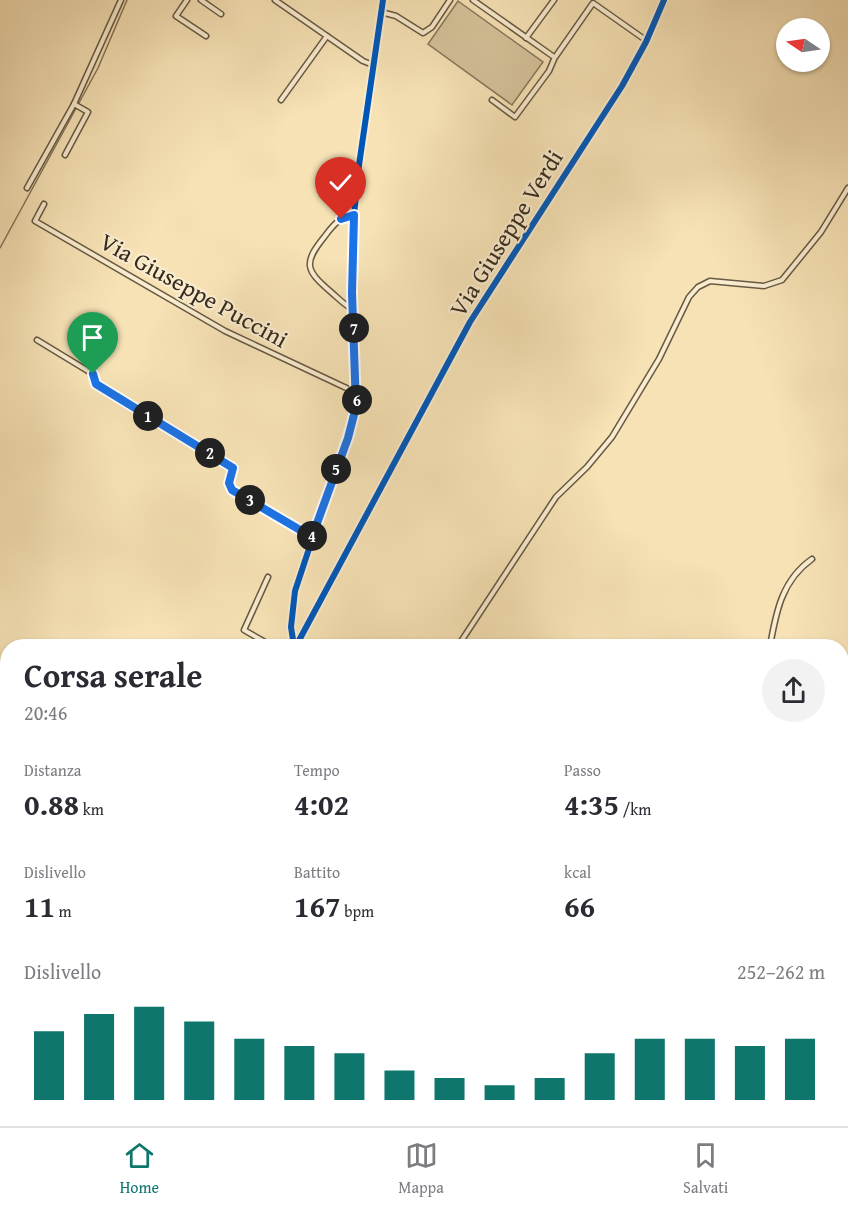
<!DOCTYPE html>
<html lang="it">
<meta charset="utf-8">
<style>
:root{--surface:#fff;--page:#f2f2f3;--text:#2b2b33;--muted:#7c7c81;--line:#e1e1e2;--accent:#0f766e}
body{margin:0;font-family:"Gentium Book Plus",serif;background:var(--page);color:var(--text);height:100vh;display:flex;flex-direction:column;font-size:22px;white-space:nowrap}
*{box-sizing:border-box;margin:0}
p{font-size:20px;color:var(--muted)}
.icon{flex:none;width:33px;height:33px;fill:none;stroke:currentColor;stroke-width:2;stroke-linecap:round;stroke-linejoin:round}
.map{position:relative;flex:1;overflow:hidden}
.sheet{position:absolute;left:0px;top:639px;width:849px;height:488px;display:flex;flex-direction:column;background:var(--surface);border-radius:24px 24px 0 0;box-shadow:0 2px 4px #0004}
.sheet>*{flex:none}
.needle{width:39px;rotate:283deg}
.tools{position:absolute;left:776px;top:18px;display:grid;gap:12px}
.tools a{display:grid;place-items:center;width:54px;height:54px;border-radius:50%;background:var(--surface);box-shadow:0 2px 4px #0004;font-size:30px}
.pin{position:absolute;display:grid;place-items:center;width:51px;height:51px;color:#fff;margin:-62px -26px;border-radius:50% 50% 50% 0;rotate:-45deg;box-shadow:0 0 6px #0007}
.pin .icon{rotate:45deg}
.km{position:absolute;width:30px;height:30px;margin:-15px;border-radius:50%;background:#222;color:#fff;font-size:16px;line-height:30px;text-align:center}
.round{display:grid;place-items:center;flex:none;width:63px;height:63px;border-radius:32px;background:var(--page)}
.overview{display:flex;align-items:center;justify-content:space-between;height:102px;padding:0 24px}
h1{font-size:33px;font-weight:600;line-height:45px}
.figures{display:grid;grid-template-columns:repeat(3,1fr);gap:9px;height:102px;padding:6px 24px}
.figures div{display:grid;align-content:center}
.figures b{font-size:30px;font-weight:600}
.figures small{font-size:16px;font-weight:400}
.figures p{font-size:16px}
.chart{height:168px;padding:12px 24px}
.chart p{display:flex;justify-content:space-between}
.chart svg{width:100%;height:108px;margin-top:6px;stroke:var(--accent);stroke-width:6}
.dock{display:flex;justify-content:space-around;align-items:center;height:84px;border-top:2px solid var(--line);background:var(--surface);font-size:16px;color:var(--muted)}
.dock a{display:grid;justify-items:center;gap:3px}
.dock .on{color:var(--accent)}
.map>svg:first-child{display:block}
.green{fill:#d6c39b;stroke:#86775c;stroke-width:1.5}
.lines{fill:none;stroke-linecap:round;stroke-linejoin:round}
.stream{stroke:#837459;stroke-width:1.5}
.minor-casing{stroke:#675943;stroke-width:7}
.tertiary-casing{stroke:#675943;stroke-width:8}
.minor{stroke:#f9eccf;stroke-width:4}
.tertiary{stroke:#f9eccf;stroke-width:4.5}
.cycleway-casing{stroke:#f9eccf;stroke-width:10}
.cycleway{stroke:#0057b8;stroke-width:6}
.route-casing{stroke:#fff;stroke-width:12}
.route{stroke:#1a73e8;stroke-width:8}
.labels{text-anchor:middle;dominant-baseline:central;stroke-width:4.5;stroke-linejoin:round;paint-order:stroke}
.street-label{font-size:24px;fill:#372b1d;stroke:#f9eccf}
</style>
<div class="map">
<svg width="848" height="1126" viewBox="0 0 848 1126">
<rect width="100%" height="100%" fill="#f6e2b5"/>
<filter id="stains"><feTurbulence type="fractalNoise" baseFrequency=".00333" numOctaves="4"/><feColorMatrix values="0 0 0 0 .2 0 0 0 0 .09 0 0 0 0 .02 0 0 0 .5 -.17"/></filter>
<radialGradient id="worn" r=".72"><stop offset=".6" stop-color="#630" stop-opacity="0"/><stop offset="1" stop-color="#630" stop-opacity=".3"/></radialGradient>
<polygon class="green" points="458,1 543,62 512,105 428,44"/>
<g class="lines">
<polyline class="stream" points="0,248 98,68 127,0"/>
<defs>
<g id="minor">
<polyline points="187,0 176,16 206,36"/>
<polyline points="201,0 221,14"/>
<polyline points="275,0 363,61 373,65"/>
<polyline points="473,0 554,57 556,56 593,3 647,41"/>
<polyline points="381,12 396,16 423,33 432,27 450,0"/>
<polyline points="526,38 554,0"/>
<polyline points="281,100 327,36"/>
<polyline points="492,100 515,117 549,71 555,57"/>
<polyline points="65,155 88,112 74,104"/>
<polyline points="27,188 74,104 121,0"/>
<polyline points="44,204 35,221 225,331 357,393"/>
<path d="M353,309c-8,-3 -15,-11 -22,-17 -26,-22 -28,-29 -6,-56 8,-11 16,-20 29,-21"/>
<polyline points="37,340 93,374 96,384 223,461 233,468 229,483 232,490 311,537"/>
<polyline points="265,646 265,642 244,630 268,577"/>
<polyline points="296,646 470,322 622,86 646,42 664,0"/>
<polyline points="458,646 556,497 587,467 612,437 659,359 689,297 698,287 710,281 764,286 782,280 821,232 848,188"/>
<path d="M770,646c6,-34 12,-66 42,-87"/>
<polyline points="842,759 848,762"/>
<polyline points="0,1079 8,1086"/>
<polyline points="40,1119 47,1126"/>
<polyline points="299,1119 300,1119"/>
<polyline points="494,1126 501,1119"/>
</g>
<g id="tertiary">
<polyline points="294,646 291,627 295,591 356,407 352,293 354,215 359,165 383,0"/>
<polyline points="842,1054 848,1049"/>
<polyline points="381,1119 391,1126"/>
<polyline points="174,1126 176,1119"/>
<polyline points="772,1126 777,1119"/>
</g>
</defs>
<use href="#minor" class="minor-casing"/>
<use href="#tertiary" class="tertiary-casing"/>
<use href="#minor" class="minor"/>
<use href="#tertiary" class="tertiary"/>
<defs>
<g id="cycleway">
<polyline points="294,646 291,627 295,591 356,407 352,293 354,215 359,165 383,0"/>
<polyline points="296,646 470,322 622,86 646,42 664,0"/>
</g>
</defs>
<use href="#cycleway" class="cycleway-casing"/>
<use href="#cycleway" class="cycleway"/>
</g>
<g class="lines">
<defs>
<polyline id="route" points="93,374 96,384 233,468 229,483 232,490 312,537 348,438 356,407 352,293 354,215 341,219"/>
</defs>
<use href="#route" class="route-casing"/>
<use href="#route" class="route"/>
</g>
<g class="labels">
<g class="street-label">
<text transform="translate(506 233) rotate(-58)">Via Giuseppe Verdi</text>
<text transform="translate(194 290) rotate(29)">Via Giuseppe Puccini</text>
</g>
</g>
<rect width="100%" height="100%" filter="url(#stains)"/>
<rect width="100%" height="100%" fill="url(#worn)"/>
</svg>
<div class="tools">
<a><svg class="needle" viewBox="-14 -14 28 28"><path d="M0-13l5 13h-10z" fill="#e53935"/><path d="M0 13l5-13h-10z" fill="#7c7c81"/></svg></a>
</div>
<div class="pin" style="left:93px;top:374px;background:#1e9e55"><svg class="icon" aria-label="arrive" viewBox="0 0 24 24"><path d="M6 21V4h12l-3 4 3 4H6"/></svg></div>
<div class="pin" style="left:341px;top:219px;background:#d93025"><svg class="icon" aria-label="check" viewBox="0 0 24 24"><path d="M5 12l5 5 9-10"/></svg></div>
<b class="km" style="left:148px;top:416px">1</b>
<b class="km" style="left:210px;top:453px">2</b>
<b class="km" style="left:250px;top:500px">3</b>
<b class="km" style="left:312px;top:536px">4</b>
<b class="km" style="left:336px;top:469px">5</b>
<b class="km" style="left:357px;top:400px">6</b>
<b class="km" style="left:354px;top:328px">7</b>
<section class="sheet">
<div class="overview"><div><h1>Corsa serale</h1><p>20:46</p></div><a class="round"><svg class="icon" aria-label="share" viewBox="0 0 24 24"><path d="M12 15V3M7 8l5-5 5 5M5 13v7h14v-7"/></svg></a></div>
<div class="figures">
<div><p>Distanza</p><b>0.88<small> km</small></b></div>
<div><p>Tempo</p><b>4:02</b></div>
<div><p>Passo</p><b>4:35<small> /km</small></b></div>
</div>
<div class="figures">
<div><p>Dislivello</p><b>11<small> m</small></b></div>
<div><p>Battito</p><b>167<small> bpm</small></b></div>
<div><p>kcal</p><b>66</b></div>
</div>
<div class="chart"><p><span>Dislivello</span>252–262 m</p>
<svg viewBox="0 0 160 44" preserveAspectRatio="none"><path d="M5 44V16M15 44V9M25 44V6M35 44V12M45 44V19M55 44V22M65 44V25M75 44V32M85 44V35M95 44V38M105 44V35M115 44V25M125 44V19M135 44V19M145 44V22M155 44V19"/></svg>
</div>
</section>
</div>
<nav class="dock">
<a class="on"><svg class="icon" aria-label="home" viewBox="0 0 24 24"><path d="M3 11l9-7 9 7M6 9v11h12V9"/></svg>Home</a>
<a><svg class="icon" aria-label="map" viewBox="0 0 24 24"><path d="M3 6l6-2 6 2 6-2v14l-6 2-6-2-6 2zM9 4v14M15 6v14"/></svg>Mappa</a>
<a><svg class="icon" aria-label="saved" viewBox="0 0 24 24"><path d="M7 4h10v16l-5-4-5 4z"/></svg>Salvati</a>
</nav>
